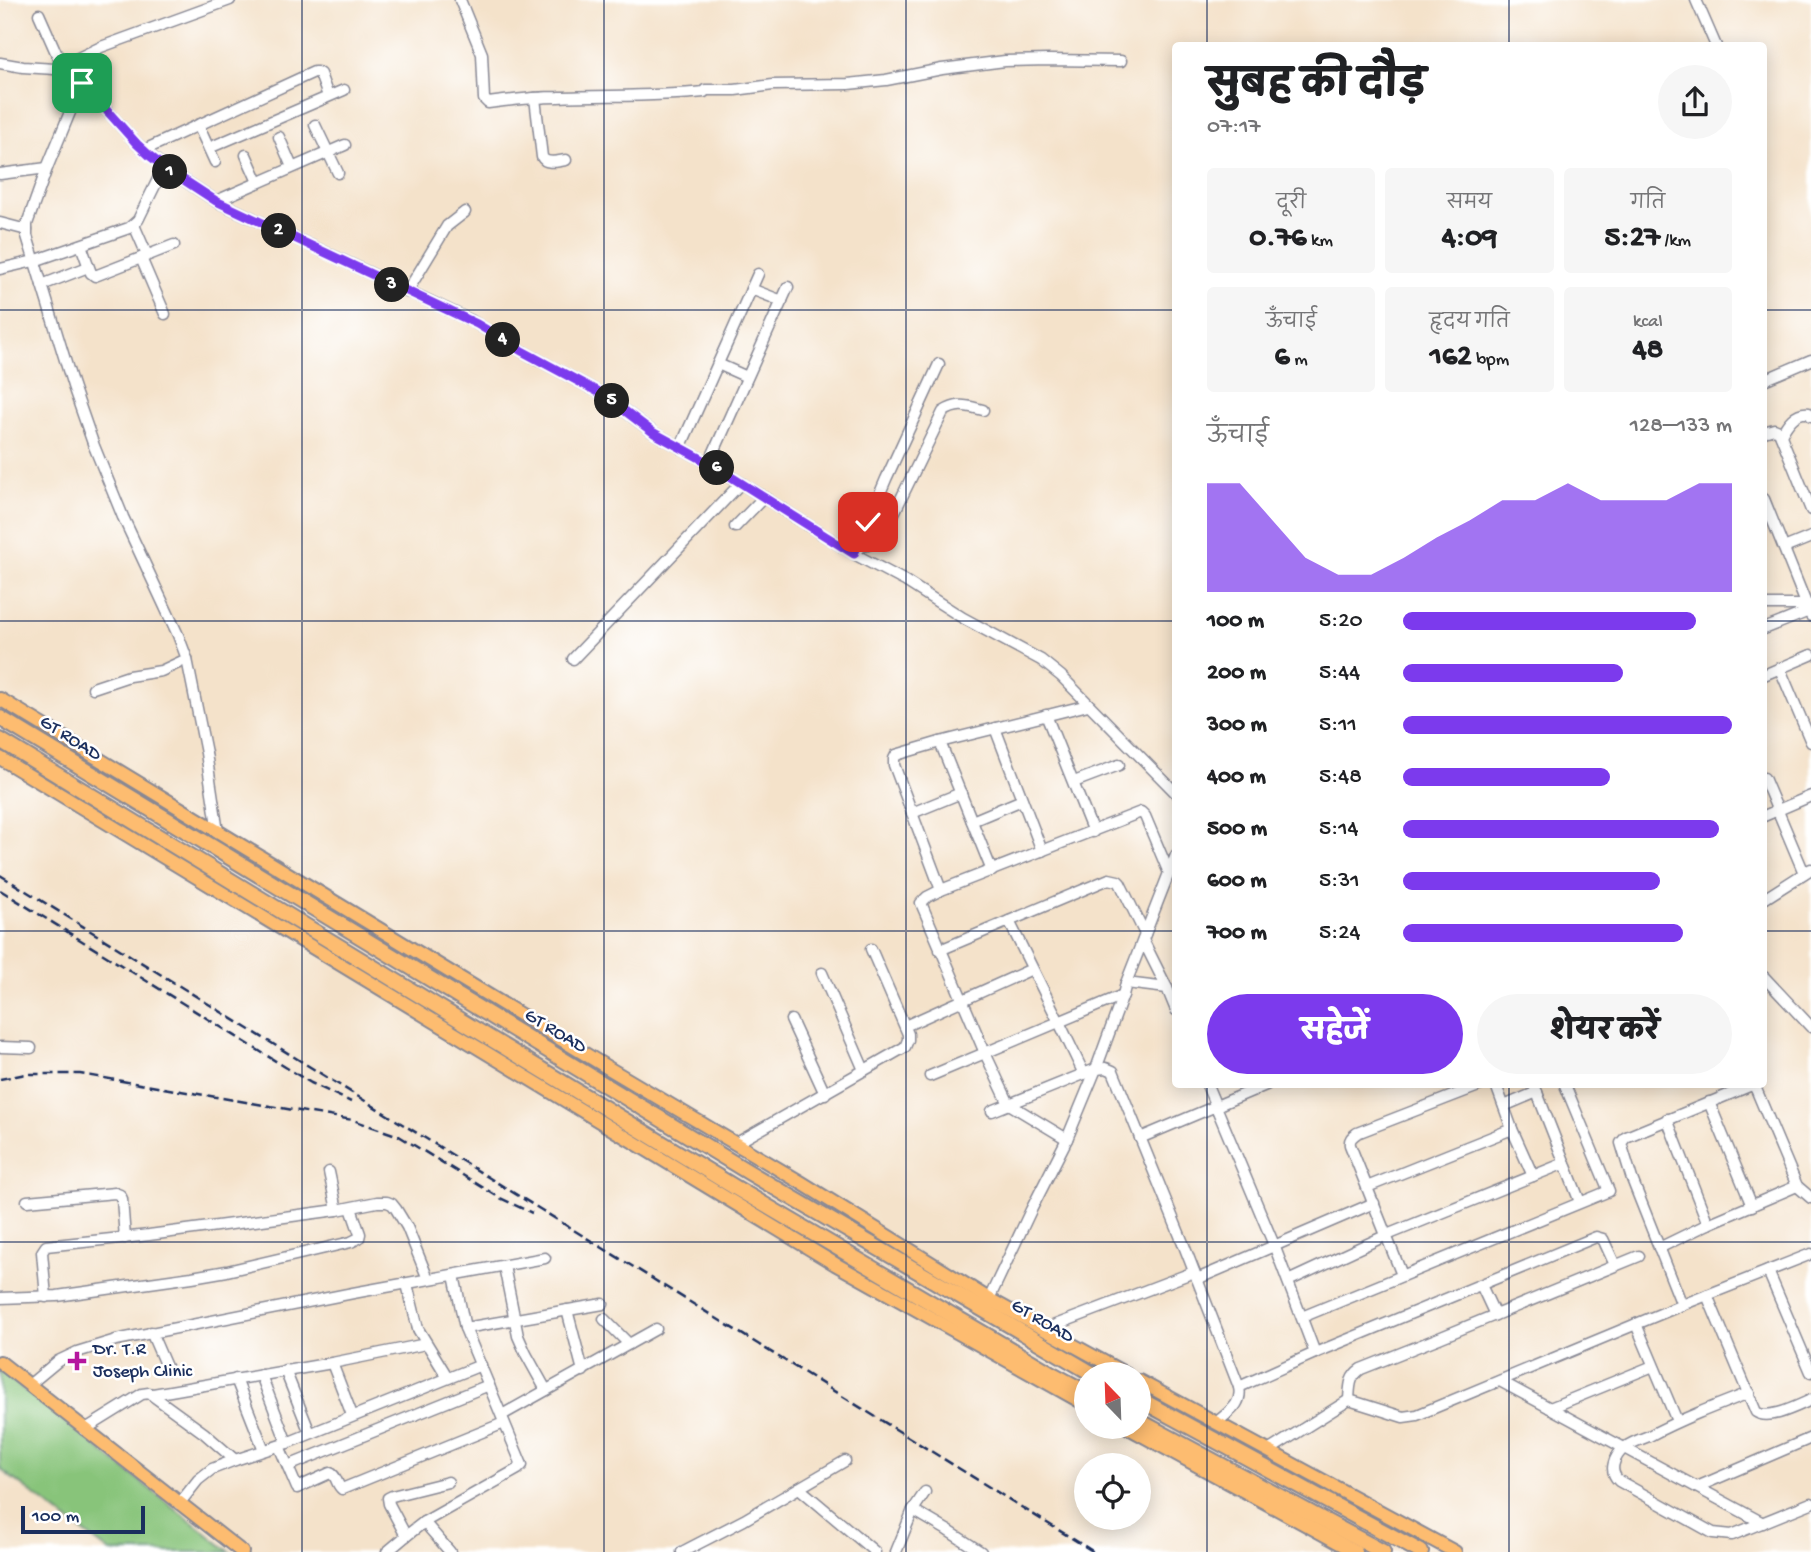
<!DOCTYPE html>
<html lang="hi">
<meta charset="utf-8">
<style>
:root{--surface:#fff;--page:#f6f6f6;--text:#202124;--muted:#757577;--accent:#7c3aed}
body{margin:0;font-family:"Gochi Hand","Playpen Sans Deva",sans-serif;background:var(--page);color:var(--text);height:100vh;display:flex;flex-direction:column;font-size:26px;white-space:nowrap}
*{box-sizing:border-box;margin:0}
p{font-size:23px;color:var(--muted)}
.icon{flex:none;width:38px;height:38px;fill:none;stroke:currentColor;stroke-width:2;stroke-linecap:round;stroke-linejoin:round}
.map{position:relative;flex:1;overflow:hidden}
.drawer{position:absolute;left:1172px;top:42px;width:595px;height:1046px;display:flex;flex-direction:column;background:var(--surface);border-radius:7px;box-shadow:0 4px 18px #0003}
.drawer>*{flex:none}
.needle{width:46px;rotate:337deg}
.fabs{position:absolute;left:1074px;top:1362px;display:grid;gap:14px}
.fabs a{display:grid;place-items:center;width:77px;height:77px;border-radius:50%;background:var(--surface);box-shadow:0 4px 18px #0003;font-size:35px}
.scale{position:absolute;left:21px;bottom:18px;width:124px;box-sizing:border-box;padding-left:7px;border:4px solid #1b2f5e;border-top:0;font-size:19px;line-height:24px;white-space:nowrap;color:#1b2f5e;-webkit-text-stroke:5px #fff;paint-order:stroke}
.pin{position:absolute;display:grid;place-items:center;width:60px;height:60px;color:#fff;margin:-30px;border-radius:14px;box-shadow:0 4px 10px #0006}
.km{position:absolute;width:35px;height:35px;margin:-18px;border-radius:50%;background:#222;color:#fff;font-size:19px;line-height:35px;text-align:center}
.round{display:grid;place-items:center;flex:none;width:74px;height:74px;border-radius:37px;background:var(--page)}
.summary{display:flex;align-items:center;justify-content:space-between;height:119px;padding:0 35px}
h1{font-size:38px;font-weight:800;line-height:52px}
.stats{display:grid;grid-template-columns:repeat(3,1fr);gap:10px;height:119px;padding:7px 35px}
.stats div{display:grid;align-content:center;border-radius:7px;background:var(--page);text-align:center}
.stats b{font-size:30px;font-weight:800}
.stats small{font-size:19px;font-weight:400}
.stats p{font-size:19px}
.chart{height:196px;padding:14px 35px}
.chart p{display:flex;justify-content:space-between}
.chart svg{width:100%;height:126px;margin-top:7px;fill:var(--accent);opacity:.7}
.primary-button{display:flex;gap:14px;margin-top:auto;padding:14px 35px}
.primary-button a{flex:1;height:80px;border-radius:42px;background:var(--accent);color:#fff;font-size:28px;font-weight:800;line-height:80px;text-align:center}
.primary-button a+a{background:var(--page);color:var(--text)}
ul{padding:0 35px;list-style:none;font-size:23px}
li{display:grid;grid-template-columns:112px 84px 1fr;align-items:center;height:52px}
li i{height:18px;border-radius:9px;background:var(--accent)}
.map>svg:first-child{display:block}
.green{fill:#88c47a;stroke:#527a6c;stroke-width:2}
.lines{fill:none;stroke-linecap:round;stroke-linejoin:round}
.minor-casing{stroke:#888894;stroke-width:13}
.major-casing{stroke:#888894;stroke-width:16}
.highway-casing{stroke:#888894;stroke-width:18}
.minor{stroke:#fff;stroke-width:10}
.major{stroke:#fdbc70;stroke-width:12}
.highway{stroke:#fdbc70;stroke-width:14}
.rail{stroke:#1b2f5e;stroke-width:2.5;stroke-dasharray:10 5;stroke-linecap:butt}
.route-casing{stroke:#fff;stroke-width:14}
.route{stroke:#7c3aed;stroke-width:9}
.grid{fill:none;stroke:#1b2f5e;stroke-width:2;stroke-opacity:0.55}
.poi-dot{fill:#b5179e;stroke:#fff;stroke-width:2.5}
.labels{text-anchor:middle;dominant-baseline:central;stroke-width:5;stroke-linejoin:round;paint-order:stroke}
.street-label{font-size:19px;fill:#1b2f5e;stroke:#fff}
.poi-label{font-size:19px;fill:#1b2f5e;stroke:#fff;text-anchor:start}
</style>
<div class="map">
<svg width="1811" height="1552" viewBox="0 0 1811 1552">
<rect width="100%" height="100%" fill="#fff"/>
<filter id="ink" filterUnits="userSpaceOnUse"><feTurbulence type="fractalNoise" baseFrequency=".0143" numOctaves="2"/><feDisplacementMap in="SourceGraphic" scale="14" xChannelSelector="R" yChannelSelector="G"/><feConvolveMatrix kernelMatrix="1 2 1 2 8 2 1 2 1" color-interpolation-filters="sRGB"/></filter>
<filter id="wash" filterUnits="userSpaceOnUse"><feTurbulence type="fractalNoise" baseFrequency=".00686" numOctaves="4" result="noise"/><feDisplacementMap in="SourceGraphic" scale="28" xChannelSelector="R" yChannelSelector="G"/><feGaussianBlur stdDeviation="1.57" result="paint"/><feColorMatrix in="noise" values="0 0 0 0 0 0 0 0 0 0 0 0 0 0 0 0 0 1.4 0 .05"/><feComposite in="paint" operator="in"/></filter>
<g filter="url(#wash)">
<rect width="100%" height="100%" fill="#f4e2ca"/>
<polygon class="green" points="0,1371 230,1552 110,1552 0,1469"/>
</g>
<g filter="url(#ink)">
<g class="lines">
<defs>
<g id="minor">
<polyline points="230,0 101,47 55,69 67,73 82,83 137,144 164,167 216,201 472,321 520,350 604,395 654,433 709,463 854,554 905,581 963,618 1041,660 1061,676 1176,793"/>
<path d="M460,0l22,54 2,45 4,4c23,-3 46,-6 70,-6 48,-2 97,0 146,-5l1,-2h30l38,-5 75,-1 38,-4 56,-11 63,-8 43,-1 73,1"/>
<polyline points="1696,0 1716,46"/>
<polyline points="39,14 62,66"/>
<polyline points="0,63 23,67 55,69"/>
<polyline points="82,83 47,168 27,224 27,236 73,386 94,446 123,517 178,635 187,659 206,753 218,832"/>
<path d="M535,98l7,59c4,8 16,4 24,3"/>
<polyline points="198,125 215,162"/>
<polyline points="315,125 338,173"/>
<polyline points="279,137 292,167"/>
<polyline points="209,148 344,90"/>
<polyline points="144,150 314,72 317,72 320,74 328,96"/>
<polyline points="246,155 258,182"/>
<polyline points="0,174 47,168"/>
<polyline points="216,201 345,145"/>
<polyline points="0,223 27,230"/>
<polyline points="134,225 147,255"/>
<polyline points="81,245 91,273 95,276 174,245"/>
<polyline points="141,258 165,314"/>
<polyline points="0,269 34,261 129,228 138,220 164,167"/>
<polyline points="42,285 88,267"/>
<polyline points="751,289 782,301"/>
<polyline points="407,292 447,226 465,212"/>
<polyline points="718,364 747,377"/>
<polyline points="1764,380 1811,360"/>
<polyline points="1764,432 1774,429 1779,431 1811,510"/>
<path d="M1781,435c6,-11 14,-24 28,-22l2,3"/>
<polyline points="681,446 758,274"/>
<polyline points="709,463 788,287"/>
<polyline points="1764,499 1811,616"/>
<polyline points="735,527 763,498"/>
<path d="M857,548l11,-3 14,-7 61,-126c15,-10 24,-6 40,-2"/>
<polyline points="1784,548 1811,537"/>
<polyline points="856,550 886,479 939,364"/>
<polyline points="1764,605 1810,605"/>
<polyline points="1764,629 1809,611"/>
<polyline points="573,659 741,483"/>
<polyline points="1780,669 1811,742"/>
<polyline points="1764,675 1811,655"/>
<polyline points="93,688 129,676 161,671 187,659"/>
<polyline points="1046,715 1093,832"/>
<polyline points="995,728 1042,851"/>
<polyline points="940,742 992,871"/>
<polyline points="1764,778 1804,873"/>
<polyline points="1074,782 1119,765"/>
<polyline points="912,813 961,793"/>
<polyline points="1764,816 1811,796"/>
<polyline points="972,821 1022,800"/>
<polyline points="941,890 894,765 894,759 896,755 940,742 1088,705"/>
<polyline points="1764,899 1811,869"/>
<polyline points="1009,921 1059,1022 1084,1074"/>
<polyline points="1143,940 1167,988"/>
<polyline points="940,950 1109,879 1118,881 1120,883 1145,934"/>
<polyline points="822,973 864,1070"/>
<polyline points="1764,977 1811,1027"/>
<polyline points="1126,983 1167,988 1176,1010"/>
<polyline points="791,1020 825,1094"/>
<polyline points="905,1026 1032,969"/>
<polyline points="0,1047 31,1048"/>
<polyline points="930,1076 1123,995"/>
<polyline points="1207,1085 1274,1245 1315,1353 1239,1387"/>
<polyline points="1496,1085 1512,1129 1533,1176"/>
<polyline points="1534,1085 1580,1202"/>
<polyline points="1752,1085 1756,1089 1797,1186 1811,1198"/>
<polyline points="1709,1102 1752,1206"/>
<polyline points="1504,1106 1537,1092"/>
<path d="M992,1111l104,-42 10,-1 7,3 70,172 56,144c4,18 -11,25 -23,36"/>
<polyline points="1667,1119 1708,1224"/>
<polyline points="1140,1138 1266,1085"/>
<polyline points="1067,1139 1009,1104 985,1053 921,903 927,897 941,890 1141,812 1145,816 1169,873"/>
<polyline points="735,1144 905,1047 908,1040 908,1034 871,949"/>
<polyline points="329,1172 337,1210"/>
<polyline points="1367,1187 1512,1129"/>
<polyline points="27,1201 115,1193 120,1195 122,1199 125,1238"/>
<polyline points="1659,1248 1708,1224 1797,1186"/>
<polyline points="504,1266 518,1336 526,1354 546,1390"/>
<polyline points="1768,1271 1811,1372"/>
<path d="M1402,1275l-52,-130c-1,-6 2,-8 7,-12l124,-48"/>
<polyline points="1197,1279 1374,1203"/>
<polyline points="1288,1281 1387,1235 1565,1163"/>
<polyline points="407,1284 418,1329 448,1378"/>
<polyline points="1481,1285 1495,1315"/>
<path d="M1707,1295l49,117c13,9 41,-6 55,-12"/>
<polyline points="46,1297 42,1252 46,1246 149,1235 337,1210 377,1202 387,1202 392,1204 396,1209 407,1227 428,1279"/>
<polyline points="0,1298 57,1296 192,1277 227,1271 351,1242 359,1238 360,1234 351,1208"/>
<polyline points="989,1299 1031,1210 1067,1139 1096,1069 1123,995 1126,983 1176,855"/>
<polyline points="1682,1305 1632,1179 1621,1143 1626,1137 1752,1085"/>
<polyline points="567,1310 583,1371"/>
<polyline points="1302,1317 1609,1191 1565,1085"/>
<polyline points="604,1319 629,1344"/>
<polyline points="1636,1324 1677,1421"/>
<polyline points="465,1328 603,1304"/>
<polyline points="1045,1329 1194,1272"/>
<polyline points="151,1332 167,1369"/>
<polyline points="1315,1353 1596,1237 1603,1239 1615,1265"/>
<polyline points="332,1363 352,1415"/>
<polyline points="285,1370 310,1433"/>
<polyline points="261,1375 287,1443"/>
<polyline points="236,1379 264,1450"/>
<polyline points="1500,1381 1763,1523"/>
<polyline points="29,1385 58,1361 77,1352 116,1340 353,1293 545,1258"/>
<path d="M1749,1393c-34,13 -68,26 -100,43 -8,3 -19,7 -25,12 -10,9 -16,23 -5,33l94,52 19,2 79,-32"/>
<polyline points="153,1394 332,1363 426,1344"/>
<path d="M1349,1400c1,-14 0,-23 12,-31l78,-31 200,-82"/>
<polyline points="1550,1408 1653,1366"/>
<polyline points="502,1415 656,1329"/>
<polyline points="84,1430 142,1394 149,1393 204,1433 235,1460"/>
<path d="M279,1446l18,42 33,-15c7,2 6,12 12,16l162,-66"/>
<polyline points="1268,1451 1349,1400 1403,1417 1417,1415 1682,1305 1811,1254"/>
<polyline points="288,1466 489,1385"/>
<polyline points="1697,1487 1811,1438"/>
<polyline points="799,1488 875,1552"/>
<polyline points="179,1504 198,1480 212,1469 235,1460 287,1443 481,1365"/>
<polyline points="913,1510 947,1530 981,1552"/>
<polyline points="424,1522 450,1552"/>
<polyline points="406,1536 424,1522 518,1469 522,1465 465,1328 454,1275"/>
<polyline points="387,1552 406,1536 389,1504 388,1498 392,1496 448,1482"/>
<polyline points="682,1552 744,1520 845,1461"/>
<polyline points="896,1552 913,1510 925,1492"/>
</g>
<g id="major">
<polyline points="0,699 605,1066 802,1183 989,1299 1126,1374"/>
<polyline points="0,758 835,1264 1087,1405"/>
<polyline points="0,1362 242,1552"/>
<polyline points="1139,1381 1455,1552"/>
<polyline points="1125,1426 1356,1552"/>
</g>
<g id="highway">
<polyline points="0,718 750,1173 1093,1374"/>
<polyline points="0,740 736,1188 1054,1375 1087,1393"/>
<polyline points="1139,1399 1421,1552"/>
<polyline points="1139,1421 1383,1552"/>
</g>
</defs>
<use href="#minor" class="minor-casing"/>
<use href="#major" class="major-casing"/>
<use href="#highway" class="highway-casing"/>
<use href="#minor" class="minor"/>
<use href="#major" class="major"/>
<use href="#highway" class="highway"/>
<g class="rail">
<polyline points="0,875 1094,1552"/>
<polyline points="0,890 311,1083 351,1102"/>
<polyline points="0,1079 26,1074 80,1074 353,1120 399,1136 500,1198 532,1213"/>
</g>
</g>
</g>
<g class="lines" filter="url(#ink)">
<defs>
<polyline id="route" points="82,83 137,144 150,156 164,167 216,201 477,324 520,350 604,395 654,433 709,463 854,554 868,522"/>
</defs>
<use href="#route" class="route-casing"/>
<use href="#route" class="route"/>
</g>
<path class="grid" d="M302,0v1552M604,0v1552M906,0v1552M1207,0v46M1509,0v46M0,310h1176M1764,310h47M0,621h1176M1764,621h47M0,931h1176M1764,931h47M1207,1085v467M1509,1085v467M0,1242h1811"/>
<path class="poi-dot" d="M73.5 1350.5h7v7h7v7h-7v7h-7v-7h-7v-7h7z"/>
<g class="labels">
<g class="street-label">
<text transform="translate(70 739) rotate(32)">GT ROAD</text>
<text transform="translate(555 1032) rotate(31)">GT ROAD</text>
<text transform="translate(1042 1322) rotate(30)">GT ROAD</text>
</g>
<g class="poi-label">
<text x="93" y="1350">Dr. T.R<tspan x="93" dy="22">Joseph Clinic</tspan></text>
</g>
</g>
</svg>
<div class="fabs">
<a><svg class="needle" viewBox="-14 -14 28 28"><path d="M0-13l5 13h-10z" fill="#e53935"/><path d="M0 13l5-13h-10z" fill="#757577"/></svg></a>
<a><svg class="icon" aria-label="locate" viewBox="0 0 24 24"><circle cx="12" cy="12" r="6"/><path d="M12 2v4M12 18v4M2 12h4M18 12h4"/></svg></a>
</div>
<div class="scale">100 m</div>
<div class="pin" style="left:82px;top:83px;background:#1e9e55"><svg class="icon" aria-label="arrive" viewBox="0 0 24 24"><path d="M6 21V4h12l-3 4 3 4H6"/></svg></div>
<div class="pin" style="left:868px;top:522px;background:#d93025"><svg class="icon" aria-label="check" viewBox="0 0 24 24"><path d="M5 12l5 5 9-10"/></svg></div>
<b class="km" style="left:170px;top:172px">1</b>
<b class="km" style="left:279px;top:231px">2</b>
<b class="km" style="left:392px;top:285px">3</b>
<b class="km" style="left:503px;top:340px">4</b>
<b class="km" style="left:612px;top:401px">5</b>
<b class="km" style="left:717px;top:468px">6</b>
<section class="drawer">
<div class="summary"><div><h1>सुबह की दौड़</h1><p>07:17</p></div><a class="round"><svg class="icon" aria-label="share" viewBox="0 0 24 24"><path d="M12 15V3M7 8l5-5 5 5M5 13v7h14v-7"/></svg></a></div>
<div class="stats">
<div><p>दूरी</p><b>0.76<small> km</small></b></div>
<div><p>समय</p><b>4:09</b></div>
<div><p>गति</p><b>5:27<small> /km</small></b></div>
</div>
<div class="stats">
<div><p>ऊँचाई</p><b>6<small> m</small></b></div>
<div><p>हृदय गति</p><b>162<small> bpm</small></b></div>
<div><p>kcal</p><b>48</b></div>
</div>
<div class="chart"><p><span>ऊँचाई</span>128–133 m</p>
<svg viewBox="0 0 160 44" preserveAspectRatio="none"><path d="M0 44V6L10 6L20 19L30 32L40 38L50 38L60 32L70 25L80 19L90 12L100 12L110 6L120 12L130 12L140 12L150 6L160 6V44z"/></svg>
</div>
<ul>
<li><b>100 m</b>5:20<i style="width:89%"></i></li>
<li><b>200 m</b>5:44<i style="width:67%"></i></li>
<li><b>300 m</b>5:11<i style="width:100%"></i></li>
<li><b>400 m</b>5:48<i style="width:63%"></i></li>
<li><b>500 m</b>5:14<i style="width:96%"></i></li>
<li><b>600 m</b>5:31<i style="width:78%"></i></li>
<li><b>700 m</b>5:24<i style="width:85%"></i></li>
</ul>
<div class="primary-button"><a>सहेजें</a><a>शेयर करें</a></div>
</section>
</div>
